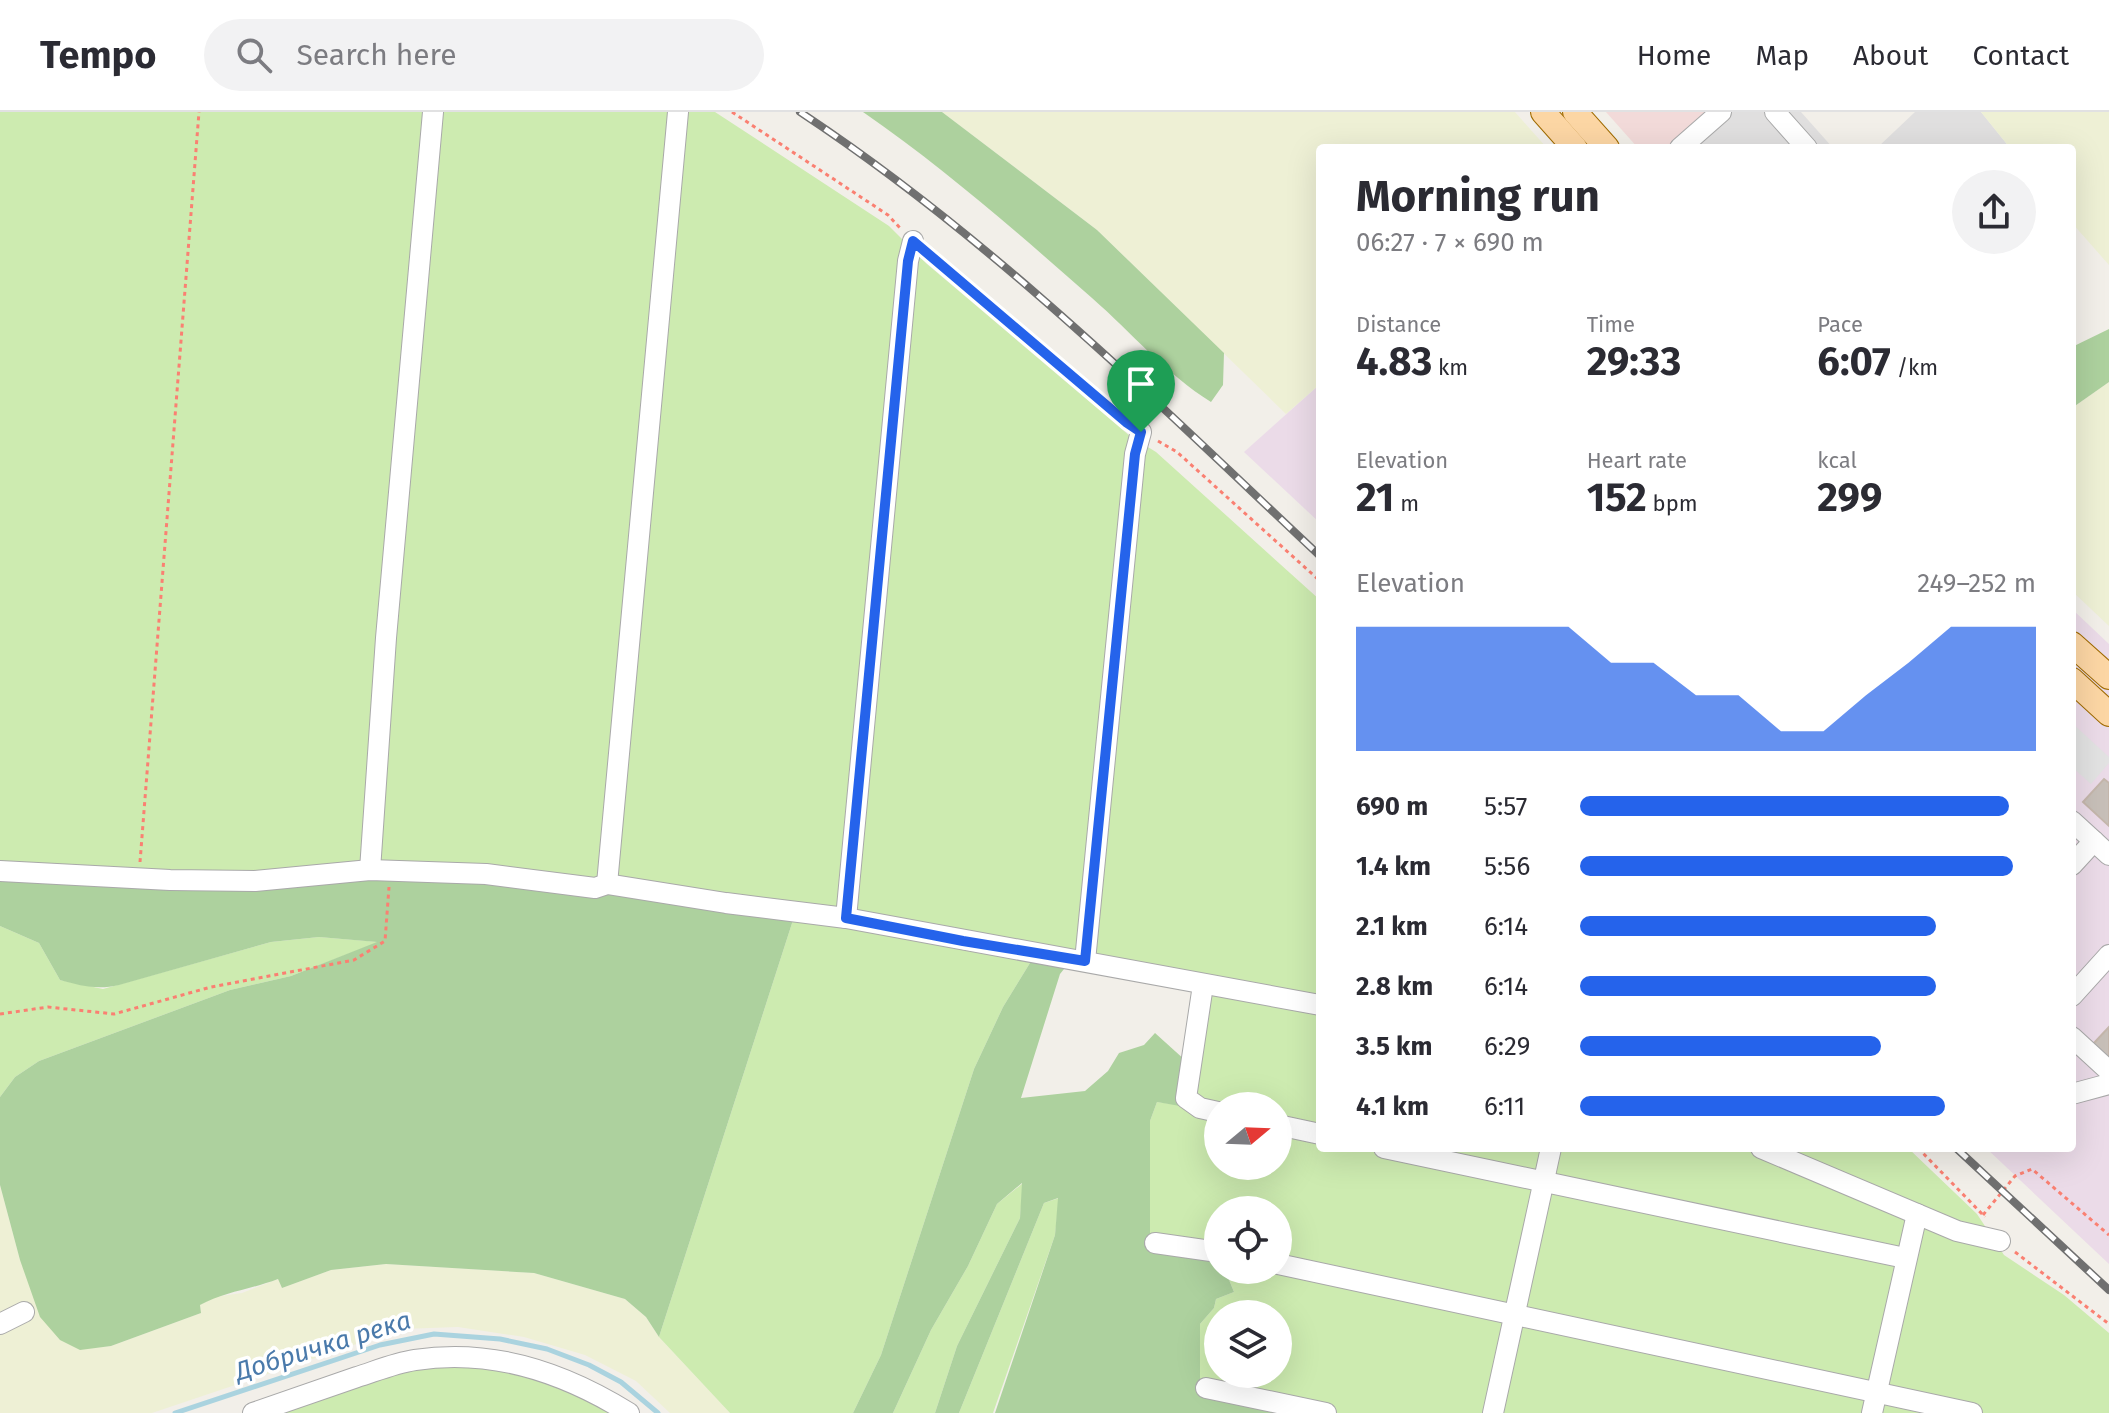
<!DOCTYPE html>
<meta charset="utf-8">
<style>
:root{--surface:#fff;--page:#f2f2f3;--text:#2b2b33;--muted:#7c7c81;--line:#e1e1e2;--accent:#2563eb}
body{margin:0;font-family:"Fira Sans",sans-serif;background:var(--page);color:var(--text);height:100vh;display:flex;flex-direction:column;font-size:30px;white-space:nowrap}
*{box-sizing:border-box;margin:0}
p{font-size:26px;color:var(--muted)}
.icon{flex:none;width:44px;height:44px;fill:none;stroke:currentColor;stroke-width:2;stroke-linecap:round;stroke-linejoin:round}
.map{position:relative;flex:1;overflow:hidden}
.sheet{position:absolute;left:1316px;top:32px;width:760px;height:1008px;display:flex;flex-direction:column;background:var(--surface);border-radius:8px;box-shadow:0 8px 32px #0002}
.sheet>*{flex:none}
.needle{width:52px;rotate:71deg}
.buttons{position:absolute;left:1204px;top:980px;display:grid;gap:16px}
.buttons a{display:grid;place-items:center;width:88px;height:88px;border-radius:50%;background:var(--surface);box-shadow:0 8px 32px #0002;font-size:40px}
.pin{position:absolute;display:grid;place-items:center;width:68px;height:68px;color:#fff;margin:-82px -34px;border-radius:50% 50% 50% 0;rotate:-45deg;box-shadow:0 0 8px #0007}
.pin .icon{rotate:45deg}
.round{display:grid;place-items:center;flex:none;width:84px;height:84px;border-radius:42px;background:var(--page)}
.headline{display:flex;align-items:center;justify-content:space-between;height:136px;padding:0 40px}
h1{font-size:44px;font-weight:700;line-height:60px}
.stats{display:grid;grid-template-columns:repeat(3,1fr);gap:12px;height:136px;padding:8px 40px}
.stats div{display:grid;align-content:center}
.stats b{font-size:40px;font-weight:700}
.stats small{font-size:22px;font-weight:400}
.stats p{font-size:22px}
.chart{height:224px;padding:16px 40px}
.chart p{display:flex;justify-content:space-between}
.chart svg{width:100%;height:144px;margin-top:8px;fill:var(--accent);opacity:.7}
ul{padding:0 40px;list-style:none;font-size:26px}
li{display:grid;grid-template-columns:128px 96px 1fr;align-items:center;height:60px}
li i{height:20px;border-radius:10px;background:var(--accent)}
header{display:flex;align-items:center;gap:48px;box-sizing:border-box;height:112px;padding:0 40px;background:var(--surface);border-bottom:2px solid var(--line)}
header strong{font-size:38px}
nav{display:flex;gap:44px;margin-inline-start:auto;font-size:28px}
.search{width:560px;height:72px;background:var(--page);display:flex;align-items:center;gap:20px;box-sizing:border-box;padding:0 28px;border-radius:44px;color:var(--muted);font-size:30px}
.map>svg:first-child{display:block}
.residential{fill:#e0dfdf}
.commercial{fill:#f2dad9}
.industrial{fill:#ebdbe8}
.farmland{fill:#eef0d5}
.grass{fill:#cdebb0;fill-rule:evenodd}
.forest{fill:#add19e}
.parking{fill:#e2e2e2}
.lines{fill:none;stroke-linecap:round;stroke-linejoin:round}
.stream{stroke:#aad3df;stroke-width:5}
.building{fill:#c7bfb8;stroke:#c4b6ab;stroke-width:2}
.minor-casing{stroke:#a9a9a9;stroke-width:22}
.major-casing{stroke:#a06b00;stroke-width:26}
.path{stroke:#fa8072;stroke-width:3;stroke-dasharray:4 4;stroke-linecap:butt}
.minor{stroke:#fff;stroke-width:20}
.major{stroke:#fcd6a4;stroke-width:24}
.rail-casing{stroke:#707070;stroke-width:8}
.rail{stroke:#fff;stroke-width:5;stroke-dasharray:15;stroke-linecap:butt}
.route-casing{stroke:#fff;stroke-width:16}
.route{stroke:#2563eb;stroke-width:10}
.labels{text-anchor:middle;dominant-baseline:central;stroke-width:7;stroke-linejoin:round;paint-order:stroke}
.water-label{font-size:26px;font-style:italic;fill:#4a7aab;stroke:#fff}
</style>
<header>
<strong>Tempo</strong>
<div class="search"><svg class="icon" aria-label="search" viewBox="0 0 24 24"><circle cx="10" cy="10" r="6"/><path d="M15 15l6 6"/></svg>Search here</div>
<nav><a>Home</a><a>Map</a><a>About</a><a>Contact</a></nav>
</header>
<div class="map">
<svg width="2109" height="1301" viewBox="0 0 2109 1301">
<rect width="100%" height="100%" fill="#f2efe9"/>
<g class="residential">
<polygon points="1708,0 1801,0 1833,36 1670,36"/>
<polygon points="1915,0 1981,0 2010,36 1877,36"/>
</g>
<polygon class="commercial" points="1606,0 1708,0 1670,36 1638,36"/>
<g class="industrial">
<polygon points="1320,272 1320,411 1244,340"/>
<polygon points="2072,497 2109,532 2109,1152 1986,1036 2072,1036"/>
</g>
<g class="farmland">
<polygon points="942,0 1515,0 1547,36 1320,36 1320,272 1286,302 1097,118"/>
<polygon points="1981,0 2109,0 2109,153 2072,111 2072,36 2010,36"/>
<polygon points="2109,270 2109,514 2072,479 2072,296"/>
<polygon points="0,1073 20,1148 92,1236 111,1234 201,1201 200,1193 214,1185 242,1181 278,1167 282,1176 331,1158 386,1152 534,1161 625,1187 646,1205 659,1225 730,1301 670,1301 636,1269 585,1243 524,1225 458,1215 401,1217 152,1301 0,1301"/>
</g>
<g class="grass">
<path d="M0,0h715l174,114 38,38 203,172 26,16 164,148v548h588l69,66 27,41 60,40 45,38v80h-811l-98,-31v-58l14,-16 2,-9 18,-7 -9,-22h53v-60h-60v53l-68,-15v-127l7,-19 23,3 16,-116 -234,-56 -707,-58 -255,-10zM1218,994h60v60h-60zM1218,1202h60v60h-60z"/>
<polygon points="794,805 1033,846 1003,895 974,957 881,1243 853,1301 730,1301 659,1225"/>
<polygon points="0,814 39,831 60,868 103,877 271,830 319,825 379,830 291,864 230,878 39,949 15,965 0,985"/>
<polygon points="1023,1071 1020,1106 957,1234 935,1301 893,1301 931,1218 968,1154 997,1092"/>
<polygon points="1059,1086 1055,1123 993,1301 959,1301 1044,1091"/>
<polygon points="442,1253 506,1258 551,1271 617,1301 273,1301 398,1258"/>
</g>
<g class="forest">
<path d="M863,0h79l155,118 127,123 -1,32 -12,17c-45,-28 -79,-69 -119,-104 -74,-65 -148,-130 -229,-186z"/>
<polygon points="2109,217 2109,270 2072,296 2072,235"/>
<path d="M366,762l235,18 193,25 -135,420 -13,-20 -21,-18 -91,-26 -148,-9 -55,6 -49,18 -4,-9c-26,10 -54,13 -78,26l1,8 -90,33 -31,4 -20,-10 -20,-23 -20,-57 -20,-75v-88l15,-20 24,-16 191,-71 61,-14 86,-34 -58,-5 -48,5 -152,43c-21,5 -38,1 -59,-5l-21,-37 -39,-17v-50z"/>
<polygon points="1033,846 1068,852 1060,862 1021,986 1085,979 1108,959 1119,941 1144,933 1155,921 1186,949 1180,994 1157,990 1150,1009 1150,1136 1218,1151 1218,1158 1225,1158 1234,1180 1216,1187 1214,1196 1200,1212 1200,1270 1298,1301 995,1301 1055,1123 1058,1086 1044,1091 959,1301 935,1301 957,1234 1020,1106 1022,1071 997,1092 968,1154 931,1218 893,1301 853,1301 881,1243 974,957 1003,895"/>
</g>
<polygon class="parking" points="2072,611 2109,645 2109,651 2091,672 2072,655"/>
<g class="lines">
<polyline class="stream" points="175,1301 380,1233 434,1222 500,1227 547,1237 589,1253 621,1270 658,1301"/>
</g>
<g class="building">
<polygon points="2104,667 2109,671 2109,714 2083,690"/>
<polygon points="2109,915 2109,946 2093,932"/>
</g>
<g class="lines">
<defs>
<g id="minor">
<polyline points="1775,0 1807,36"/>
<polyline points="1680,36 1721,0"/>
<polyline points="2072,709 2109,743"/>
<polyline points="2072,753 2094,729"/>
<polyline points="370,758 386,526 433,0"/>
<polyline points="0,759 170,768 255,769 370,758 486,762 595,776 607,772 726,791 846,806 1320,893"/>
<polyline points="607,772 678,0"/>
<polyline points="846,806 908,149 913,129"/>
<polyline points="1085,849 1135,342 1141,320"/>
<polyline points="1203,873 1186,986 1200,996 1218,1000"/>
<polyline points="2072,884 2109,843"/>
<polyline points="2072,925 2109,959"/>
<polyline points="2072,982 2109,972"/>
<polyline points="1278,1013 1320,1022"/>
<polyline points="1384,1036 1905,1146"/>
<polyline points="1761,1036 1957,1119 2000,1129"/>
<polyline points="1155,1131 1218,1140"/>
<polyline points="1278,1152 1972,1301"/>
<polyline points="0,1212 24,1200"/>
<polyline points="1206,1276 1326,1301"/>
<path d="M253,1301c34,-12 69,-24 104,-36 19,-6 38,-14 58,-17 76,-12 150,13 214,53"/>
<polyline points="1493,1301 1551,1036"/>
<polyline points="1872,1301 1917,1102"/>
</g>
<g id="major">
<polyline points="1543,0 1575,36"/>
<polyline points="1575,0 1607,36"/>
<polyline points="2072,532 2109,565"/>
<polyline points="2072,568 2109,602"/>
</g>
</defs>
<use href="#minor" class="minor-casing"/>
<use href="#major" class="major-casing"/>
<g class="path">
<polyline points="732,0 888,103 900,116"/>
<polyline points="929,143 1127,311"/>
<polyline points="1158,329 1177,340 1320,469"/>
<polyline points="140,750 199,0"/>
<polyline points="0,902 48,895 114,902 211,875 354,848 385,829 389,775"/>
<polyline points="1918,1036 1985,1105"/>
<polyline points="1983,1103 2015,1064 2032,1057 2109,1123"/>
<polyline points="2015,1140 2109,1212"/>
</g>
<use href="#minor" class="minor"/>
<use href="#major" class="major"/>
<defs>
<g id="rail">
<path d="M800,0c191,126 354,288 520,444"/>
<polyline points="1956,1036 2109,1178"/>
</g>
</defs>
<use href="#rail" class="rail-casing"/>
<use href="#rail" class="rail"/>
</g>
<g class="lines">
<defs>
<polygon id="route" points="913,129 1126,310 1141,320 1135,342 1085,849 963,829 846,806 908,149"/>
</defs>
<use href="#route" class="route-casing"/>
<use href="#route" class="route"/>
</g>
<g class="labels">
<g class="water-label">
<text transform="translate(323 1234) rotate(-17)">Добричка река</text>
</g>
</g>
</svg>
<div class="buttons">
<a><svg class="needle" viewBox="-14 -14 28 28"><path d="M0-13l5 13h-10z" fill="#e53935"/><path d="M0 13l5-13h-10z" fill="#7c7c81"/></svg></a>
<a><svg class="icon" aria-label="locate" viewBox="0 0 24 24"><circle cx="12" cy="12" r="6"/><path d="M12 2v4M12 18v4M2 12h4M18 12h4"/></svg></a>
<a><svg class="icon" aria-label="layers" viewBox="0 0 24 24"><path d="M12 4l9 5-9 5-9-5zM3 14l9 5 9-5"/></svg></a>
</div>
<div class="pin" style="left:1141px;top:320px;background:#1e9e55"><svg class="icon" aria-label="arrive" viewBox="0 0 24 24"><path d="M6 21V4h12l-3 4 3 4H6"/></svg></div>
<section class="sheet">
<div class="headline"><div><h1>Morning run</h1><p>06:27 · 7 × 690 m</p></div><a class="round"><svg class="icon" aria-label="share" viewBox="0 0 24 24"><path d="M12 15V3M7 8l5-5 5 5M5 13v7h14v-7"/></svg></a></div>
<div class="stats">
<div><p>Distance</p><b>4.83<small> km</small></b></div>
<div><p>Time</p><b>29:33</b></div>
<div><p>Pace</p><b>6:07<small> /km</small></b></div>
</div>
<div class="stats">
<div><p>Elevation</p><b>21<small> m</small></b></div>
<div><p>Heart rate</p><b>152<small> bpm</small></b></div>
<div><p>kcal</p><b>299</b></div>
</div>
<div class="chart"><p><span>Elevation</span>249–252 m</p>
<svg viewBox="0 0 160 44" preserveAspectRatio="none"><path d="M0 44V6L10 6L20 6L30 6L40 6L50 6L60 17L70 17L80 27L90 27L100 38L110 38L120 27L130 17L140 6L150 6L160 6V44z"/></svg>
</div>
<ul>
<li><b>690 m</b>5:57<i style="width:94%"></i></li>
<li><b>1.4 km</b>5:56<i style="width:95%"></i></li>
<li><b>2.1 km</b>6:14<i style="width:78%"></i></li>
<li><b>2.8 km</b>6:14<i style="width:78%"></i></li>
<li><b>3.5 km</b>6:29<i style="width:66%"></i></li>
<li><b>4.1 km</b>6:11<i style="width:80%"></i></li>
</ul>
</section>
</div>
